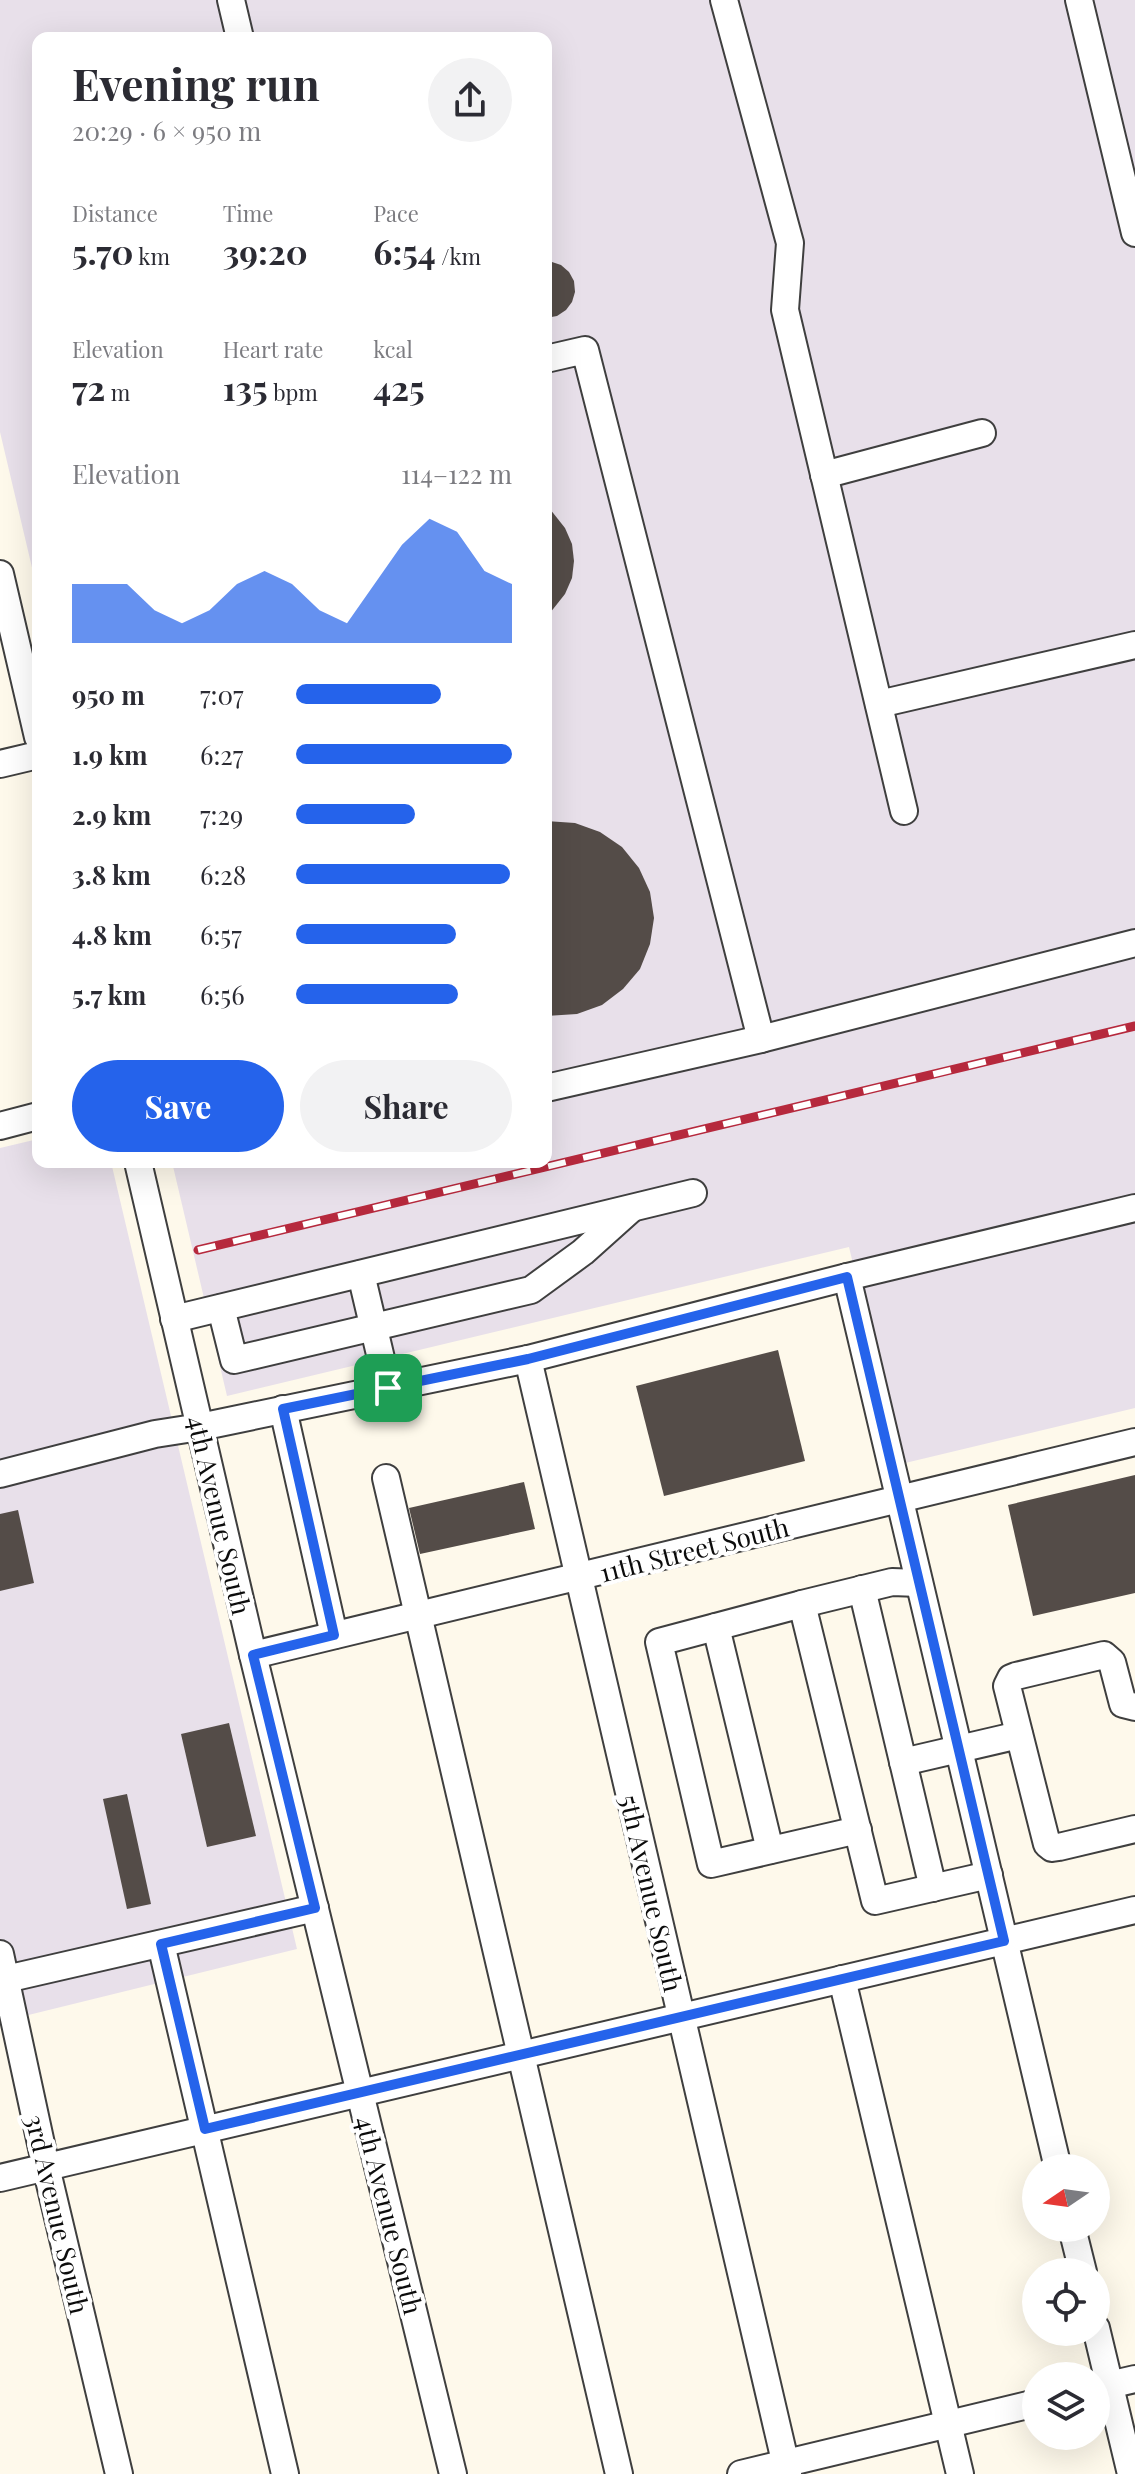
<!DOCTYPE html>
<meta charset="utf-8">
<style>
:root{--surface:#fff;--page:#f2f2f3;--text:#2b2b33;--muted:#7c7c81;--accent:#2563eb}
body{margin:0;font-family:"Playfair Display",serif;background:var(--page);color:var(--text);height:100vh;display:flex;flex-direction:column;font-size:30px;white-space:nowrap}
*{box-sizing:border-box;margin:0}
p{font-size:26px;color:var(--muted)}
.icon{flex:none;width:44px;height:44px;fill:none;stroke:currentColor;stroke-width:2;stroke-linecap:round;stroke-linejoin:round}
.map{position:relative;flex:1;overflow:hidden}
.sheet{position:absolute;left:32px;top:32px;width:520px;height:1136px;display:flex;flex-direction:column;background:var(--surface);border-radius:16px;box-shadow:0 8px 32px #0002}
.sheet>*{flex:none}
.needle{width:52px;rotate:257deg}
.controls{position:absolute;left:1022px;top:2154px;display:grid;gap:16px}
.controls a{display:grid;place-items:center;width:88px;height:88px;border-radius:50%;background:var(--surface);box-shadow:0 8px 32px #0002;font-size:40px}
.pin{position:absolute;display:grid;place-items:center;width:68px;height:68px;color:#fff;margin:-34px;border-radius:16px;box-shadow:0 4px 12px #0006}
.round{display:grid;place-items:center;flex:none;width:84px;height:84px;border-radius:42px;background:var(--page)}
.headline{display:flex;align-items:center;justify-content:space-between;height:136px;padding:0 40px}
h1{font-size:44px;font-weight:700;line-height:60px}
.stats{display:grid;grid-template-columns:repeat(3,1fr);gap:12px;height:136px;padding:8px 40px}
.stats div{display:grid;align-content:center}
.stats b{font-size:34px;font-weight:700}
.stats small{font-size:22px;font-weight:400}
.stats p{font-size:22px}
.chart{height:224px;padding:16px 40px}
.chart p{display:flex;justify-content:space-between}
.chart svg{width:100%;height:144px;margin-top:8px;fill:var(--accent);opacity:.7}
.action{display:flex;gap:16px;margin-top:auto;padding:16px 40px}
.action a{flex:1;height:92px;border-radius:48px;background:var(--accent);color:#fff;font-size:32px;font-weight:700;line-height:92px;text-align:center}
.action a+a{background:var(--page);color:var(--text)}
ul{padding:0 40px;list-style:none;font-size:26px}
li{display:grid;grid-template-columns:128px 96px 1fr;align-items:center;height:60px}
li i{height:20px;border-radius:10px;background:var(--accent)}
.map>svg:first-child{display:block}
.industrial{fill:#e8e0ea}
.building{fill:#544c48}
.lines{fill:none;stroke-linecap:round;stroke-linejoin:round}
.minor-casing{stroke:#3f3f3f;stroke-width:30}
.minor{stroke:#fff;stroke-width:26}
.rail-casing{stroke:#b6293d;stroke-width:9}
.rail{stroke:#fff;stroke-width:6;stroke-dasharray:18;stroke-linecap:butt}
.route-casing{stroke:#fff;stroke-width:16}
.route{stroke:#2563eb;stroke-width:10}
.labels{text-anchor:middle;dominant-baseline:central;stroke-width:8;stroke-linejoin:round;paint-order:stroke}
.street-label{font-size:26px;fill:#0c0c0c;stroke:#fff}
</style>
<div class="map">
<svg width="1135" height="2474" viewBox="0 0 1135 2474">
<rect width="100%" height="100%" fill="#fef9eb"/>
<g class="industrial">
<polygon points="0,0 1135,0 1135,1408 901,1464 849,1247 227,1396 172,1162 546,1162 546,38 38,38 38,593 0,432"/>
<polygon points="38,1139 38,1162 111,1162 297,1949 0,2022 0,1148"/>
</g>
<g class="building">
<polygon points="546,260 561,265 569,272 574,281 575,292 572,302 566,310 557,316 546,318"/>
<polygon points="546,504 565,528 572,544 574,561 572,578 565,594 546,618"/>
<polygon points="546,821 575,823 600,832 622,847 639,868 650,892 654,918 650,944 640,969 623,989 602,1005 577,1014 546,1016"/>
<polygon points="778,1350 805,1461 664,1496 636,1386"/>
<polygon points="1135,1475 1135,1593 1033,1616 1008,1505"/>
<polygon points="524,1482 535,1529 420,1554 409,1508"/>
<polygon points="18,1510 34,1583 0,1591 0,1514"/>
<polygon points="229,1723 256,1836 207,1847 181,1734"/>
<polygon points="127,1794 151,1904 127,1909 103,1799"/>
</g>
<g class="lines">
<defs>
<g id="minor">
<polyline points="231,0 240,38"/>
<polyline points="724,0 790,243 785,310 904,811"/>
<polyline points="1079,0 1135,233"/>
<polyline points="546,359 585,350 761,1039"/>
<polyline points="824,475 982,433"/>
<polyline points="0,574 38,737"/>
<polyline points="879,704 1135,645"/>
<polyline points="0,764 38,755"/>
<polyline points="546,1088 761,1039 1135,943"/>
<polyline points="0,1126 38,1116"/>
<polyline points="138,1162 253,1655 453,2474"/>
<polyline points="361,1274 388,1388"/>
<polyline points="847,1277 1058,2168"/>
<polyline points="221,1308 234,1360 531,1290 583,1252 631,1209"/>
<polyline points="174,1319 693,1193"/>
<polyline points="528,1359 788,2474"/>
<polyline points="283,1409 334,1635"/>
<polyline points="0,1474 155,1434 200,1427 528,1359 847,1277 1135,1208"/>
<polyline points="386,1478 619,2474"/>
<polyline points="919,1583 892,1582 802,1604 875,1901 989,1875"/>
<polyline points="862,1589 933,1888"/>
<polyline points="802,1604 659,1642 711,1864 858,1830"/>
<polyline points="716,1627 770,1850"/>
<polyline points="253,1655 1135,1442"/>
<polyline points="1135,1707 1123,1704 1112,1662 1104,1655 1016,1676 1011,1678 1007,1686 1047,1844 1052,1848 1059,1847 1135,1829"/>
<polyline points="903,1762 1019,1735"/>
<polyline points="161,1944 285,2474"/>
<polyline points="0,1954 46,2167 119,2474"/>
<polyline points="6,1979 315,1908"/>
<polyline points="842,1979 960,2474"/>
<polyline points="0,2178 1135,1910"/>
<polyline points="1072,2228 1083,2272"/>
<polyline points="1096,2328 1131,2474"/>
<polyline points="1096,2388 1135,2379"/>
<polyline points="741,2474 1036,2403"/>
</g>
</defs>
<use href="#minor" class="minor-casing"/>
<use href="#minor" class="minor"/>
<defs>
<polyline id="rail" points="198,1250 1135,1026"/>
</defs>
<use href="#rail" class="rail-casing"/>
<use href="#rail" class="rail"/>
</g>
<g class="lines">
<defs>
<polygon id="route" points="847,1277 1004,1941 205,2129 161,1944 315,1908 253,1655 334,1635 283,1409 528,1359"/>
</defs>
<use href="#route" class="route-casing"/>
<use href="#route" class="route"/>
</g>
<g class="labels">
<g class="street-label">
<text transform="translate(220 1515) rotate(77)">4th Avenue South</text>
<text transform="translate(694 1549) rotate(-14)">11th Street South</text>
<text transform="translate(652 1893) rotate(77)">5th Avenue South</text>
<text transform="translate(58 2214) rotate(77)">3rd Avenue South</text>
<text transform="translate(390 2215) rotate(76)">4th Avenue South</text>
</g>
</g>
</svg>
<div class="controls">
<a><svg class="needle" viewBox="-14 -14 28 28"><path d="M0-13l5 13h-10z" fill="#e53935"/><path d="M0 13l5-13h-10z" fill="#7c7c81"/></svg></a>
<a><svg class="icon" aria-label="locate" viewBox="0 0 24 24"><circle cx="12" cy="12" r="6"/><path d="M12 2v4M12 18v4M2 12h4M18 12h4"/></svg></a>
<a><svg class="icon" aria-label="layers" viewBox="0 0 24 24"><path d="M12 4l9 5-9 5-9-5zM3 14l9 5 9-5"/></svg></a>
</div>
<div class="pin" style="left:388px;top:1388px;background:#1e9e55"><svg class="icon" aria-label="arrive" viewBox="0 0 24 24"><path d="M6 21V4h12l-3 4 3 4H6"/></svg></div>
<section class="sheet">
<div class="headline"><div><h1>Evening run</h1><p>20:29 · 6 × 950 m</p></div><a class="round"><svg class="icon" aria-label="share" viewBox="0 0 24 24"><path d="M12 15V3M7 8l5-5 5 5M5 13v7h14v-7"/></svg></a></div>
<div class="stats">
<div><p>Distance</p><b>5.70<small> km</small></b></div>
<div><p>Time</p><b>39:20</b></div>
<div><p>Pace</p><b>6:54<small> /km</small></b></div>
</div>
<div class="stats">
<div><p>Elevation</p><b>72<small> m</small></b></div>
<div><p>Heart rate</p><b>135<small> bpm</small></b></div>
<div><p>kcal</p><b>425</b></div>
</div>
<div class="chart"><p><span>Elevation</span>114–122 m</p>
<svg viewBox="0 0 160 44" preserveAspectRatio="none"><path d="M0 44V26L10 26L20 26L30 34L40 38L50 34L60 26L70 22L80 26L90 34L100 38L110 26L120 14L130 6L140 10L150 22L160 26V44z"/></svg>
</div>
<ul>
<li><b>950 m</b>7:07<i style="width:67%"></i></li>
<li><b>1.9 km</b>6:27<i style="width:100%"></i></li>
<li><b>2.9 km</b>7:29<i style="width:55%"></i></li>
<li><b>3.8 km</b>6:28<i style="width:99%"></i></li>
<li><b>4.8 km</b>6:57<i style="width:74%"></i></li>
<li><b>5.7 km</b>6:56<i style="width:75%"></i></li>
</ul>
<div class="action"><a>Save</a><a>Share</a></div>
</section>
</div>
